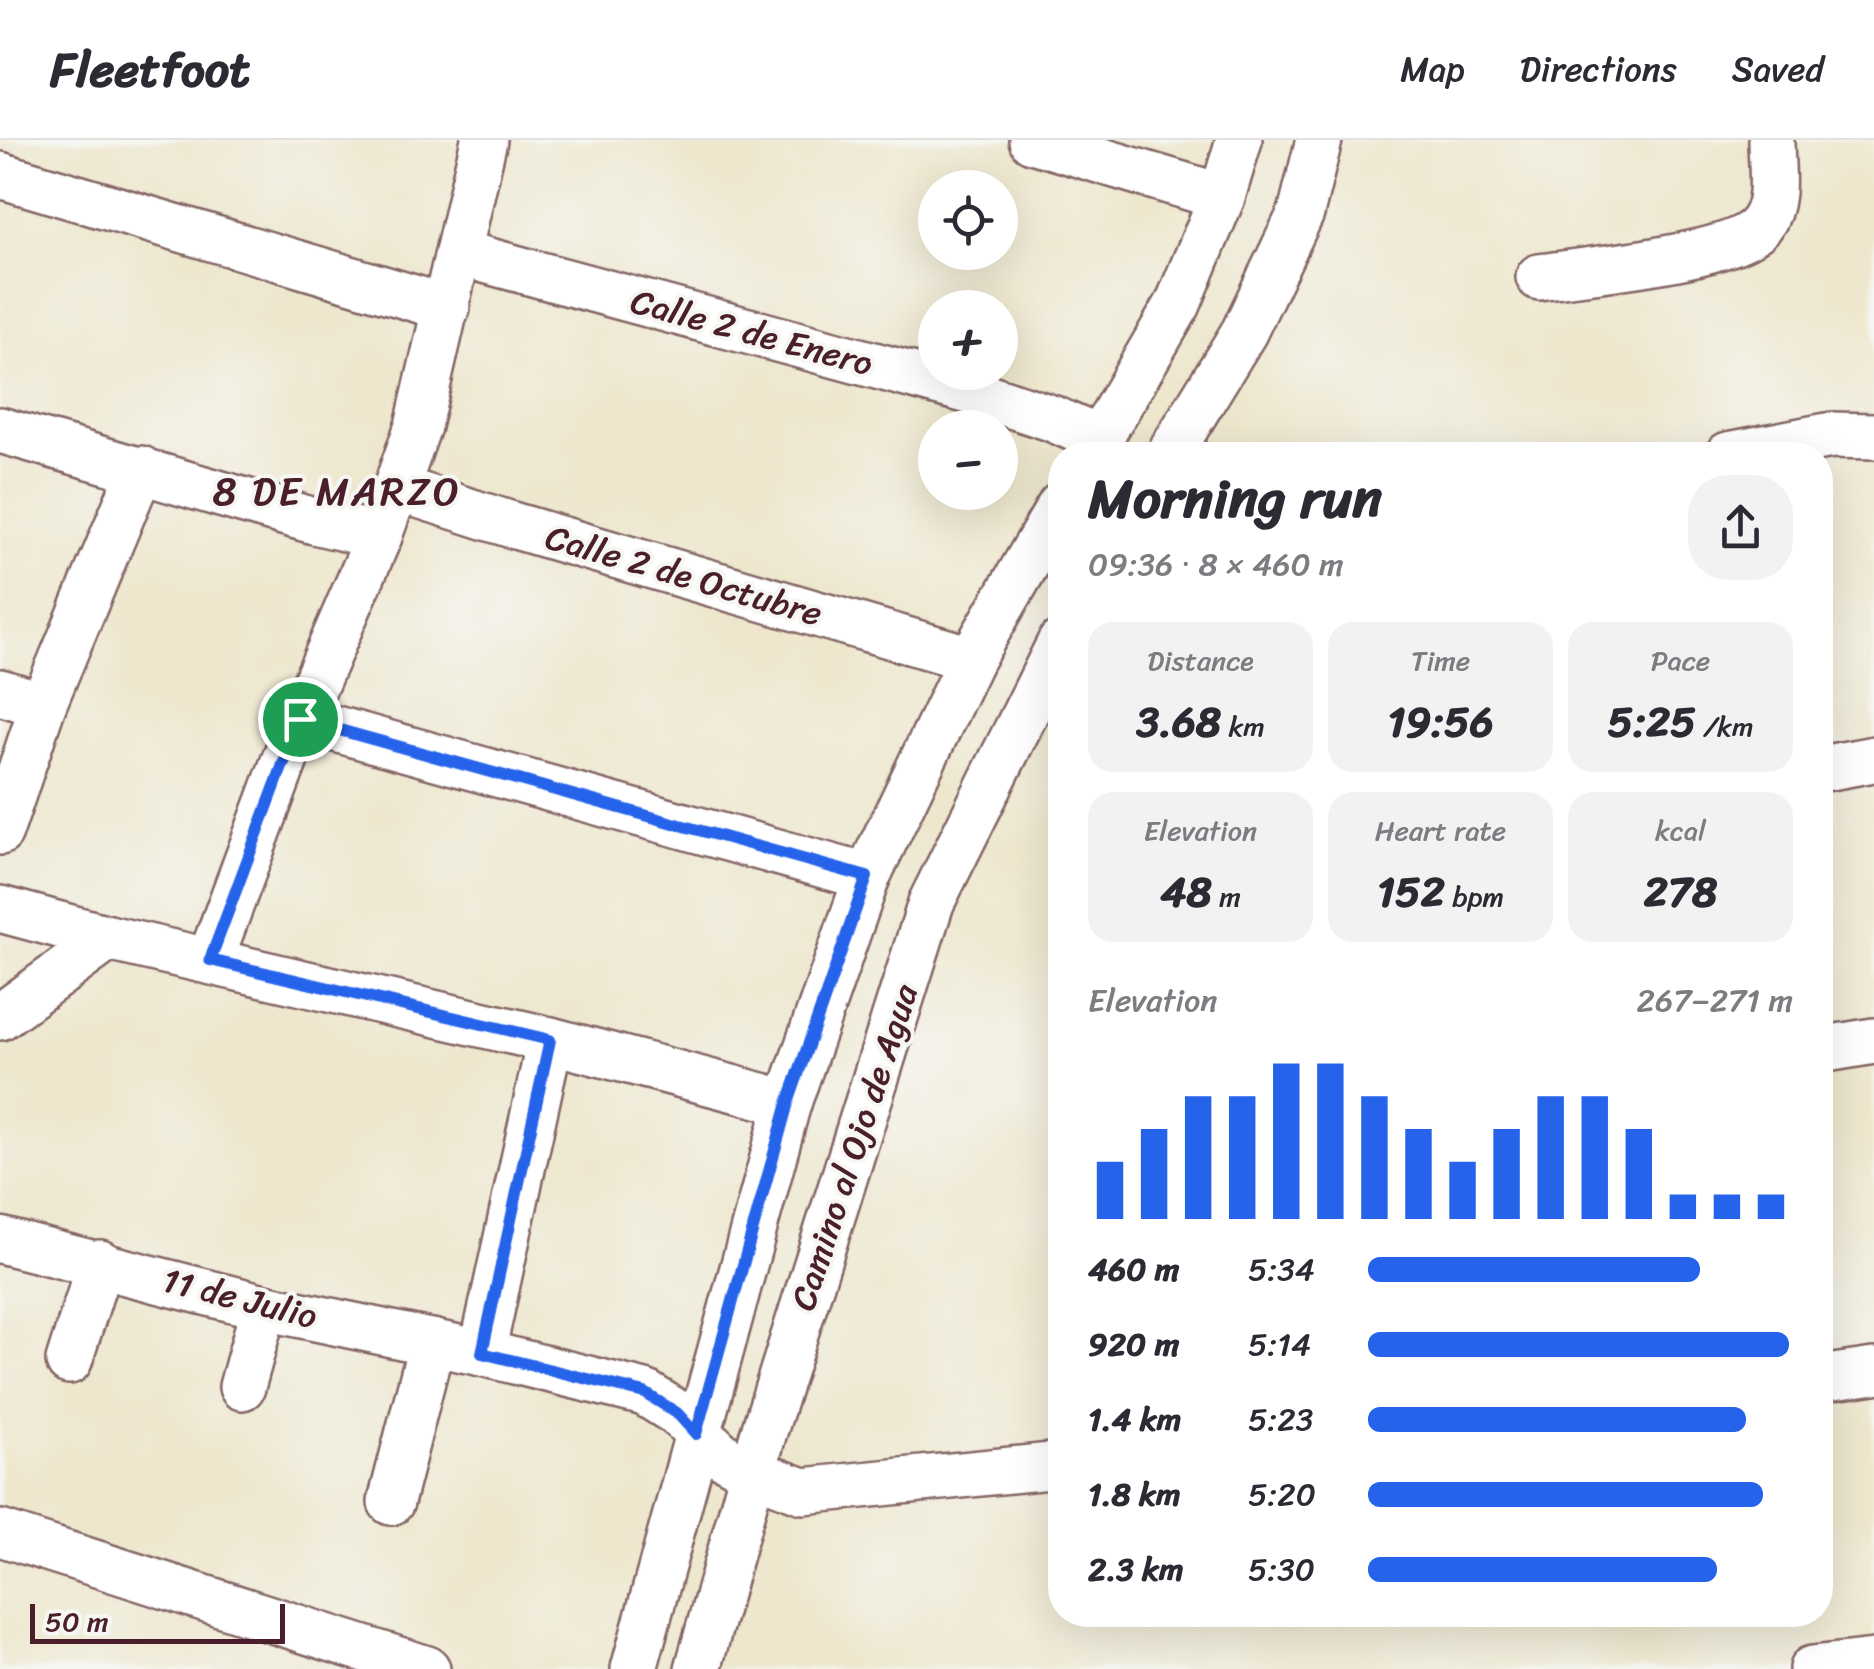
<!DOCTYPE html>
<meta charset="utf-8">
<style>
:root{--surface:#fff;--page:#f2f2f3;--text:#2b2b33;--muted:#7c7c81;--line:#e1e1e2;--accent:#2563eb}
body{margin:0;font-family:Sriracha,sans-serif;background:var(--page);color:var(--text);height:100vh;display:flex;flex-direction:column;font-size:38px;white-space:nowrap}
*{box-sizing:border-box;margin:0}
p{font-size:32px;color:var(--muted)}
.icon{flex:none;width:55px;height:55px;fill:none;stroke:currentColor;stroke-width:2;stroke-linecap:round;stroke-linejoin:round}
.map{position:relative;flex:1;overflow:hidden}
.side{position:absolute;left:1048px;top:302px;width:785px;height:1185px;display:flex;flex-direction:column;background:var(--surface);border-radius:40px;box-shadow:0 10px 40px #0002}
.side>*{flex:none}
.controls{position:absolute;left:918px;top:30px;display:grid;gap:20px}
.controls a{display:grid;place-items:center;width:100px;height:100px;border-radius:50%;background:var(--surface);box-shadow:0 10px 40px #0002;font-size:50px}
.scale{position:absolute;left:30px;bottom:25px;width:255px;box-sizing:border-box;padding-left:10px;border:5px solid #4a1f2b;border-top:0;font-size:28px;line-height:35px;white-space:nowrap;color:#4a1f2b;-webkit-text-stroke:8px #f6f6f2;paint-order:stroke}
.pin{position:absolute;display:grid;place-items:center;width:85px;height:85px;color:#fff;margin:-42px;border:5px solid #fff;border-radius:50%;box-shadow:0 2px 10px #0007}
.round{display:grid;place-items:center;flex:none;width:105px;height:105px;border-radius:40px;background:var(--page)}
.overview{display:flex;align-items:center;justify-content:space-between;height:170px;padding:0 40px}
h1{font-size:55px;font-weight:700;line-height:75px}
.metrics{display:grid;grid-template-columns:repeat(3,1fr);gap:15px;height:170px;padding:10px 40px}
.metrics div{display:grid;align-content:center;border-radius:25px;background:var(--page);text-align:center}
.metrics b{font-size:42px;font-weight:700}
.metrics small{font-size:28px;font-weight:400}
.metrics p{font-size:28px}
.chart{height:280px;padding:20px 40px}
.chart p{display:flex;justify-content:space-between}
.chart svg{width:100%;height:180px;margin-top:10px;stroke:var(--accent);stroke-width:6}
ul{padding:0 40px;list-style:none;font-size:32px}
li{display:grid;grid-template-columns:160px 120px 1fr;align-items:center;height:75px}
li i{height:25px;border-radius:12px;background:var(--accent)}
header{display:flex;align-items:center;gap:60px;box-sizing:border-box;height:140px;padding:0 50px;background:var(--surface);border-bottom:2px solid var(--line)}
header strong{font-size:48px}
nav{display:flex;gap:55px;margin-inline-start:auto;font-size:35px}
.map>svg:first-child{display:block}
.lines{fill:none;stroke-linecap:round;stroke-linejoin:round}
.minor-casing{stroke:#836564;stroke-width:50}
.minor{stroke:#fff;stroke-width:45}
.route-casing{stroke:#fff;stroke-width:20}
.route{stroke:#2563eb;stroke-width:12}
.labels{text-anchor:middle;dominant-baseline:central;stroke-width:8;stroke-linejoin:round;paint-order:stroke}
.street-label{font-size:35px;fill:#4a1f2b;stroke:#f6f6f2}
.quarter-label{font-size:40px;letter-spacing:2.5px;fill:#4a1f2b;stroke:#f6f6f2}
</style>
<header>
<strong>Fleetfoot</strong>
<nav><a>Map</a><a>Directions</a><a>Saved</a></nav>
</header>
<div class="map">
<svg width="1874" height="1529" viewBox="0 0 1874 1529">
<rect width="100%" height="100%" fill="#f6f6f2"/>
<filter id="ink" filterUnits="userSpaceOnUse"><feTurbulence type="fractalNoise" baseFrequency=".01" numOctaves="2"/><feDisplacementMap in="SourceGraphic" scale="20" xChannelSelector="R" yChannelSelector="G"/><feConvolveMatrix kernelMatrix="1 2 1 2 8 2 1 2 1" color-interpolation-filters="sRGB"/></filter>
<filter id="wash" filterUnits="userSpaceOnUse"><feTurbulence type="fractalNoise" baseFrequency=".0048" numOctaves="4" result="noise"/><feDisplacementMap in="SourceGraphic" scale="40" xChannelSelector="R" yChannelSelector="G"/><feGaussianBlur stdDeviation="2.25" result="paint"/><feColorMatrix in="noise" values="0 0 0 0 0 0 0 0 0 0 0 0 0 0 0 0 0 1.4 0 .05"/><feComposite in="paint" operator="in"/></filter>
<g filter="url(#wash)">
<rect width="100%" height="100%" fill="#eee7ce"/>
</g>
<g filter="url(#ink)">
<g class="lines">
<defs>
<g id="minor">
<polyline points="1032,0 1222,57"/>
<polyline points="0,35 447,168"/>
<polyline points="459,113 966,250 1051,278 1099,299"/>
<path d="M1539,137c45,-7 199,-19 223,-54 16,-22 9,-57 9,-83"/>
<polyline points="0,290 314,381 379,396"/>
<polyline points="1090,315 1178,164 1222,57 1239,0"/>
<polyline points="1169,315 1244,192 1301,73 1319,0"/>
<polyline points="1728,315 1832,295 1874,296"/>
<polyline points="397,348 512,385 971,519"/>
<polyline points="0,552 43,565"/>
<polyline points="300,579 867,737"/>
<polyline points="1820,629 1874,619"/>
<polyline points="0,692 43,565 141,329"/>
<polyline points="0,769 108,798 550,900 788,963"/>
<polyline points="210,820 300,579 379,396 418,286 484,0"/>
<polyline points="0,877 108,798"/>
<polyline points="1820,910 1874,901"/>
<polyline points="0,1100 264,1167 482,1213 645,1253 677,1273 723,1316 753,1332 803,1351 1060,1325"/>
<polyline points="482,1213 550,900"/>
<polyline points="69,1221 100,1123"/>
<polyline points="1820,1239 1874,1231"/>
<polyline points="242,1247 264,1167"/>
<polyline points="391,1362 432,1202"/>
<polyline points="0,1393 427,1529"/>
<polyline points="634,1529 788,963 867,737 971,519 1060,366"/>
<polyline points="698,1529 763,1295 931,763 1060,503"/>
<polyline points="1812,1529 1874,1522"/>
</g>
</defs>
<use href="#minor" class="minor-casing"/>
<use href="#minor" class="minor"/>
</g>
</g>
<g class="lines" filter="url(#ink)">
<defs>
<polygon id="route" points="300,579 867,737 788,963 696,1294 677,1273 645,1253 482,1213 550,900 210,820"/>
</defs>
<use href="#route" class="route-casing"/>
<use href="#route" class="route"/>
</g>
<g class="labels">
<g class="street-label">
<text transform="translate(752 192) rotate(15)">Calle 2 de Enero</text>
<text transform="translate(684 435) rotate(16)">Calle 2 de Octubre</text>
<text transform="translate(854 1007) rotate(-72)">Camino al Ojo de Agua</text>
<text transform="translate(240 1158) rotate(14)">11 de Julio</text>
</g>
<g class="quarter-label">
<text x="337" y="351">8 DE MARZO</text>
</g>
</g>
</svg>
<div class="controls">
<a><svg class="icon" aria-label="locate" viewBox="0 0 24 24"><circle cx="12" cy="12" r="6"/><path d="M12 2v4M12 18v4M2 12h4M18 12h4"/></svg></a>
<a>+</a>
<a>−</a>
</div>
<div class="scale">50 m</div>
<div class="pin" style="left:300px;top:579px;background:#1e9e55"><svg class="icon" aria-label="arrive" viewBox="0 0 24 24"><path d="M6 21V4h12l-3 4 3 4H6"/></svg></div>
<section class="side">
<div class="overview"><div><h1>Morning run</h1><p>09:36 · 8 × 460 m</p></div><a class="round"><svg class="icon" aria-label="share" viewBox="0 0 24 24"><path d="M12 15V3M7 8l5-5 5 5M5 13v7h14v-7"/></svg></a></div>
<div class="metrics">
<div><p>Distance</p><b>3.68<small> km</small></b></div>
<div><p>Time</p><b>19:56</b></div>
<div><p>Pace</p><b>5:25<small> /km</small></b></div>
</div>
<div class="metrics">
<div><p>Elevation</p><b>48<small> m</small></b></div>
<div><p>Heart rate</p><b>152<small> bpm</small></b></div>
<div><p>kcal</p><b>278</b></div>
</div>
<div class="chart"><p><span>Elevation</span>267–271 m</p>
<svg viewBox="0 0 160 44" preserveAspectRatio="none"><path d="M5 44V30M15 44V22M25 44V14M35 44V14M45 44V6M55 44V6M65 44V14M75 44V22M85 44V30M95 44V22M105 44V14M115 44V14M125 44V22M135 44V38M145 44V38M155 44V38"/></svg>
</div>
<ul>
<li><b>460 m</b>5:34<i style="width:78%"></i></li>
<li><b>920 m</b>5:14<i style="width:99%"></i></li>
<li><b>1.4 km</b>5:23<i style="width:89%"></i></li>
<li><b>1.8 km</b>5:20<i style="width:93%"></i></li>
<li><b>2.3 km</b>5:30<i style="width:82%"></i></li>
</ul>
</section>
</div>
